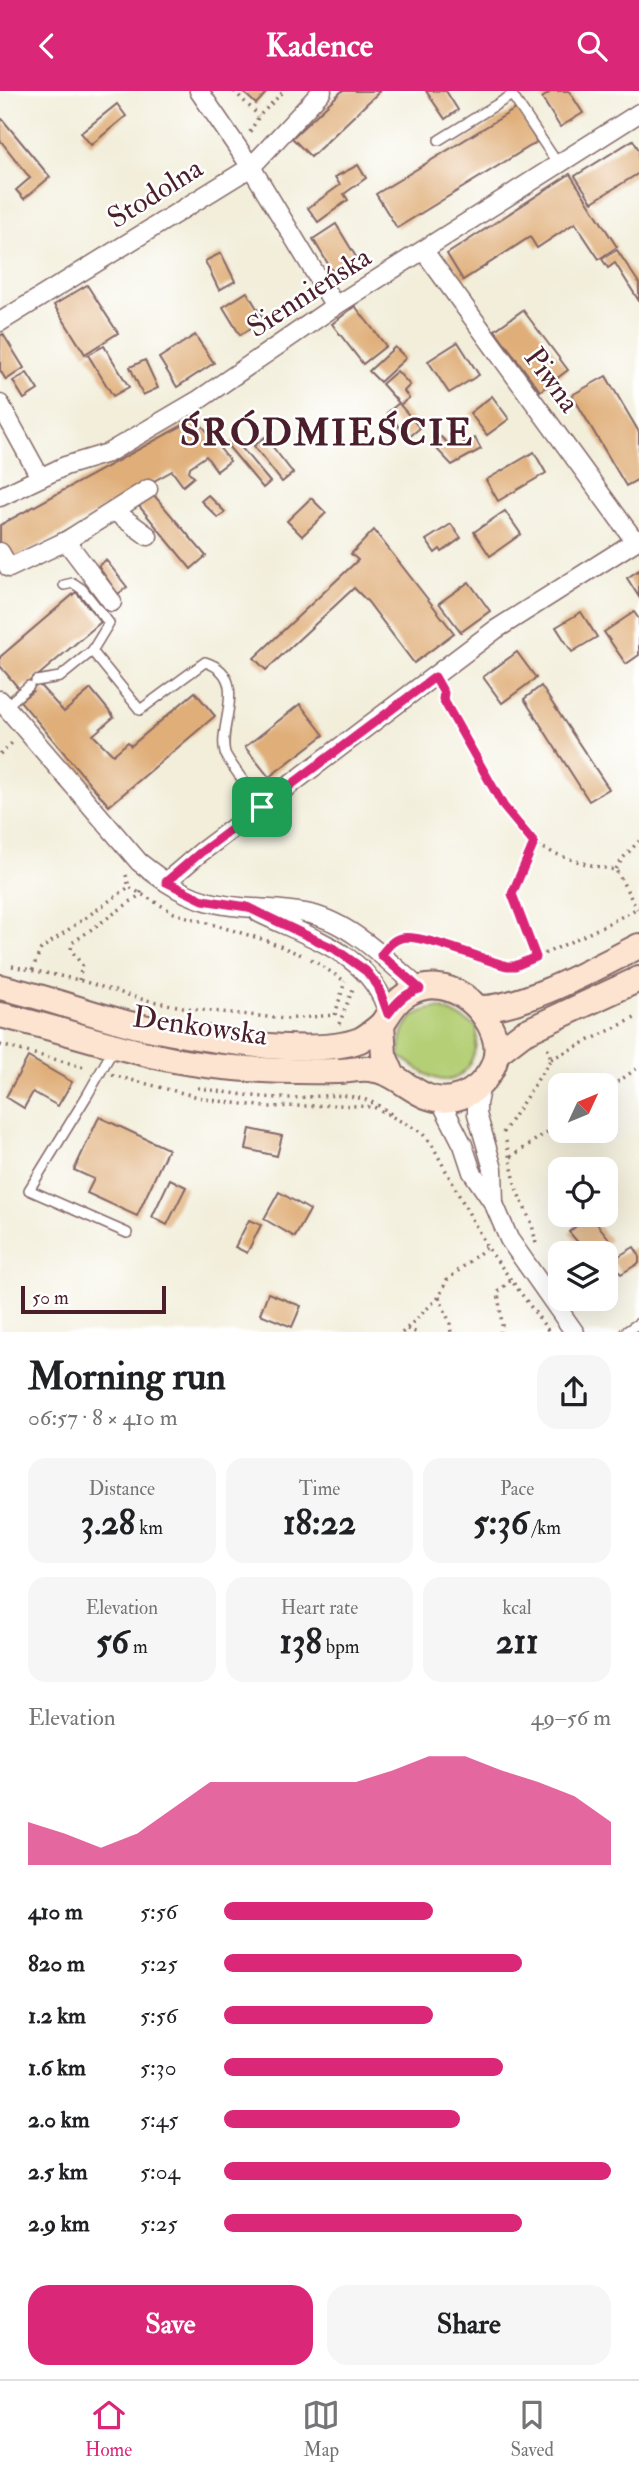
<!DOCTYPE html>
<meta charset="utf-8">
<style>
:root{--surface:#fff;--page:#f6f6f6;--text:#202124;--muted:#757577;--line:#e0e0e0;--accent:#db2777}
body{margin:0;font-family:"IM FELL Double Pica",serif;background:var(--page);color:var(--text);height:100vh;display:flex;flex-direction:column;font-size:26px;white-space:nowrap}
*{box-sizing:border-box;margin:0}
p{font-size:23px;color:var(--muted)}
.icon{flex:none;width:38px;height:38px;fill:none;stroke:currentColor;stroke-width:2;stroke-linecap:round;stroke-linejoin:round}
.map{position:relative;height:1241px;overflow:hidden}
.panel{display:flex;flex-direction:column;background:var(--surface);flex:1}
.panel>*{flex:none}
.needle{width:46px;rotate:46deg}
.buttons{position:absolute;left:548px;top:982px;display:grid;gap:14px}
.buttons a{display:grid;place-items:center;width:70px;height:70px;border-radius:14px;background:var(--surface);box-shadow:0 7px 28px #0002;font-size:35px}
.scale{position:absolute;left:21px;bottom:18px;width:145px;box-sizing:border-box;padding-left:7px;border:4px solid #4a1f2b;border-top:0;font-size:19px;line-height:24px;white-space:nowrap;color:#4a1f2b;-webkit-text-stroke:5px #fff;paint-order:stroke}
.pin{position:absolute;display:grid;place-items:center;width:60px;height:60px;color:#fff;margin:-30px;border-radius:14px;box-shadow:0 4px 10px #0006}
.round{display:grid;place-items:center;flex:none;width:74px;height:74px;border-radius:21px;background:var(--page)}
.overview{display:flex;align-items:center;justify-content:space-between;height:119px;padding:0 28px}
h1{font-size:38px;font-weight:700;line-height:52px}
.stats{display:grid;grid-template-columns:repeat(3,1fr);gap:10px;height:119px;padding:7px 28px}
.stats div{display:grid;align-content:center;border-radius:18px;background:var(--page);text-align:center}
.stats b{font-size:35px;font-weight:700}
.stats small{font-size:19px;font-weight:400}
.stats p{font-size:19px}
.chart{height:196px;padding:14px 28px}
.chart p{display:flex;justify-content:space-between}
.chart svg{width:100%;height:126px;margin-top:7px;fill:var(--accent);opacity:.7}
.button{display:flex;gap:14px;margin-top:auto;padding:14px 28px}
.button a{flex:1;height:80px;border-radius:21px;background:var(--accent);color:#fff;font-size:28px;font-weight:700;line-height:80px;text-align:center}
.button a+a{background:var(--page);color:var(--text)}
ul{padding:0 28px;list-style:none;font-size:23px}
li{display:grid;grid-template-columns:112px 84px 1fr;align-items:center;height:52px}
li i{height:18px;border-radius:9px;background:var(--accent)}
header{display:flex;justify-content:space-between;align-items:center;height:91px;padding:0 28px;background:var(--accent);color:#fff;font-size:32px;font-weight:700}
.tabs{display:flex;justify-content:space-around;align-items:center;height:98px;border-top:2px solid var(--line);background:var(--surface);font-size:19px;color:var(--muted)}
.tabs a{display:grid;justify-items:center;gap:4px}
.tabs .active{color:var(--accent)}
.map>svg:first-child{display:block}
.green{fill:#b4cf74;stroke:#7f7750;stroke-width:2}
.building{fill:#e0af79}
.lines{fill:none;stroke-linecap:round;stroke-linejoin:round}
.lane-casing{stroke:#856768;stroke-width:12}
.street-casing{stroke:#856768;stroke-width:21}
.secondary-casing{stroke:#856768;stroke-width:28}
.path{stroke:#856768;stroke-width:3.5;stroke-dasharray:2 5;stroke-linecap:butt}
.lane{stroke:#fff;stroke-width:9}
.street{stroke:#fff;stroke-width:18}
.secondary{stroke:#fde4d0;stroke-width:24}
.route-casing{stroke:#fff;stroke-width:14}
.route{stroke:#db2777;stroke-width:9}
.labels{text-anchor:middle;dominant-baseline:central;stroke-width:5;stroke-linejoin:round;paint-order:stroke}
.street-label{font-size:30px;fill:#4a1f2b;stroke:#fff}
.district-label{font-size:37px;font-weight:bold;letter-spacing:2px;fill:#4a1f2b;stroke:#fff}
</style>
<header><svg class="icon" aria-label="back" viewBox="0 0 24 24"><path d="M15 5l-7 7 7 7"/></svg>Kadence<svg class="icon" aria-label="search" viewBox="0 0 24 24"><circle cx="10" cy="10" r="6"/><path d="M15 15l6 6"/></svg></header>
<div class="map">
<svg width="639" height="1242" viewBox="0 0 639 1242">
<rect width="100%" height="100%" fill="#fff"/>
<filter id="ink" filterUnits="userSpaceOnUse"><feTurbulence type="fractalNoise" baseFrequency=".0143" numOctaves="2"/><feDisplacementMap in="SourceGraphic" scale="14" xChannelSelector="R" yChannelSelector="G"/><feConvolveMatrix kernelMatrix="1 2 1 2 8 2 1 2 1" color-interpolation-filters="sRGB"/></filter>
<filter id="wash" filterUnits="userSpaceOnUse"><feTurbulence type="fractalNoise" baseFrequency=".00686" numOctaves="4" result="noise"/><feDisplacementMap in="SourceGraphic" scale="28" xChannelSelector="R" yChannelSelector="G"/><feGaussianBlur stdDeviation="1.57" result="paint"/><feColorMatrix in="noise" values="0 0 0 0 0 0 0 0 0 0 0 0 0 0 0 0 0 1.4 0 .05"/><feComposite in="paint" operator="in"/></filter>
<g filter="url(#wash)">
<rect width="100%" height="100%" fill="#f2eeda"/>
<path class="green" d="M439,917l13,5 25,14c2,24 -11,62 -43,51 -12,-4 -22,-15 -34,-21 -1,-28 9,-47 39,-49z"/>
<g id="blocks">
<g class="building">
<polygon points="242,0 268,0 256,13"/>
<polygon points="342,0 380,0 311,66 292,47"/>
<polygon points="426,0 446,0 458,19 445,28"/>
<polygon points="552,0 569,0 583,22 560,36 542,7"/>
<polygon points="117,13 126,25 91,54 81,42"/>
<polygon points="517,17 537,51 397,137 376,103"/>
<polygon points="2,28 50,86 24,108 16,99 30,87 0,49 0,29"/>
<polygon points="633,49 639,59 639,82 592,111 575,85"/>
<polygon points="358,74 366,87 344,103 348,109 318,131 308,117 340,94 335,86"/>
<polygon points="570,83 617,156 599,168 575,132 537,157 530,146 463,189 447,163"/>
<polygon points="336,133 356,166 333,181 313,148"/>
<polygon points="617,159 639,192 639,210 615,172 608,177 602,168"/>
<polygon points="221,162 235,190 219,199 205,170"/>
<polygon points="87,194 118,242 85,263 54,214"/>
<polygon points="247,201 264,229 240,244 223,216"/>
<polygon points="355,215 386,255 363,273 332,233"/>
<polygon points="523,219 568,279 540,300 495,239"/>
<polygon points="3,243 24,277 6,289 0,279 0,245"/>
<polygon points="195,244 214,272 177,296 159,267"/>
<polygon points="458,251 479,284 449,302 428,270"/>
<polygon points="104,255 129,296 113,305 88,264"/>
<polygon points="395,256 406,267 380,291 369,280"/>
<polygon points="145,269 158,297 143,304 130,276"/>
<polygon points="397,280 410,294 404,300 409,307 400,314 420,337 408,347 387,322 399,312 382,293"/>
<polygon points="27,282 38,299 24,308 13,290"/>
<polygon points="606,285 639,341 639,388 626,395 572,304"/>
<polygon points="492,305 509,328 487,344 470,322"/>
<polygon points="196,327 230,370 217,380 206,365 190,376 189,381 194,386 183,395 172,380 8,471 0,456 0,434"/>
<polygon points="265,346 293,382 282,391 254,355"/>
<polygon points="441,346 453,357 475,347 481,358 452,374 433,354"/>
<polygon points="235,349 270,391 263,397 228,355"/>
<polygon points="534,361 546,382 498,410 486,389"/>
<polygon points="153,403 206,465 191,478 139,415"/>
<polygon points="208,404 225,421 218,427 201,410"/>
<polygon points="311,407 326,422 302,445 287,430"/>
<polygon points="505,420 521,443 490,465 474,441"/>
<polygon points="451,433 461,447 442,461 440,458 435,462 426,449"/>
<polygon points="374,439 454,542 414,572 368,511 354,497 266,579 254,567 358,469 351,463"/>
<polygon points="106,469 127,496 118,503 98,475"/>
<polygon points="639,479 639,506 627,487"/>
<polygon points="469,491 490,520 461,541 439,512"/>
<polygon points="76,501 101,531 34,588 64,621 91,598 114,626 93,644 113,664 128,651 131,655 195,601 215,625 109,715 20,610 33,600 26,593 20,599 0,575 0,566"/>
<polygon points="581,521 597,546 572,561 556,536"/>
<polygon points="634,521 639,528 639,564 626,573 604,541"/>
<polygon points="517,561 536,587 502,612 483,586"/>
<polygon points="541,595 609,698 589,710 524,608"/>
<polygon points="300,613 324,644 269,686 245,656"/>
<polygon points="28,966 72,991 58,1015 33,1001 24,1017 6,1006"/>
<polygon points="99,1026 168,1058 137,1125 87,1102 94,1088 74,1079"/>
<polygon points="250,1038 282,1045 277,1065 246,1058"/>
<polygon points="170,1088 186,1096 167,1134 152,1126"/>
<polygon points="279,1101 310,1119 295,1146 264,1128"/>
<polygon points="590,1124 610,1149 594,1162 587,1162 569,1141"/>
<polygon points="249,1129 261,1134 247,1162 235,1156"/>
<polygon points="634,1156 639,1164 639,1172 621,1183 612,1169"/>
<polygon points="268,1202 301,1215 292,1236 260,1223"/>
</g>
</g>
</g>
<g filter="url(#ink)">
<use href="#blocks" fill-opacity="0" stroke="#856768" stroke-width="2"/>
<g class="lines">
<defs>
<g id="lane">
<polyline points="439,49 512,4 558,73"/>
<path d="M64,494l9,-2 9,6 27,34 -17,28 48,59 65,-48c46,14 12,64 20,91 4,10 29,42 37,54"/>
<polyline points="36,590 60,586 92,560"/>
<polyline points="5,616 29,595"/>
<polyline points="114,957 88,1003 29,1099 127,1142"/>
<polyline points="624,1242 639,1232"/>
</g>
<g id="street">
<polyline points="199,0 251,76 335,215"/>
<polyline points="424,160 635,450"/>
<polyline points="0,231 251,76 322,0"/>
<polyline points="0,313 40,386"/>
<polyline points="0,406 65,375 108,362 200,308 335,215 639,22"/>
<polyline points="114,420 148,445"/>
<polyline points="66,450 112,511"/>
<polyline points="0,461 9,477 66,450 148,398"/>
<path d="M0,609l139,162c19,15 40,31 64,38 34,11 72,6 107,14 41,9 79,48 110,75"/>
<polyline points="166,791 200,762 495,539 639,448"/>
<path d="M259,822c51,25 113,41 129,101"/>
<polyline points="481,993 477,1013 477,1023 493,1078 494,1113"/>
<polyline points="440,1009 463,1054 472,1081 494,1113 509,1148 575,1242"/>
</g>
<g id="secondary">
<path d="M0,896c47,10 92,28 138,39 52,11 174,33 222,14 8,-4 15,-10 22,-16"/>
<path d="M480,917c45,0 117,-41 159,-62"/>
<path d="M0,924c62,14 122,36 185,47 49,8 103,10 153,9 10,0 21,-3 31,-2 32,2 49,36 82,30 26,-4 49,-30 45,-56 -7,-37 -50,-71 -87,-50 -13,7 -19,19 -27,31l2,31 9,21"/>
<polyline points="497,962 523,942 639,888"/>
</g>
</defs>
<use href="#lane" class="lane-casing"/>
<use href="#street" class="street-casing"/>
<use href="#secondary" class="secondary-casing"/>
<g class="path">
<polyline points="234,0 259,25"/>
<polyline points="250,41 259,25 284,0"/>
<path d="M444,601v7c19,36 59,123 91,144 18,13 59,24 81,27l21,39"/>
<polyline points="0,663 12,652"/>
<polyline points="534,752 511,803 536,866"/>
<polyline points="616,778 623,767 639,750"/>
<polyline points="126,784 129,796 174,822 265,849 304,865"/>
<path d="M391,852c29,-20 86,23 120,23 12,0 115,-50 128,-59"/>
<polyline points="311,868 343,889"/>
<polyline points="12,875 79,889 141,908 193,918 285,928 335,924 345,890"/>
<polyline points="32,879 41,858 129,796"/>
<polyline points="79,889 82,874 71,859 72,852 140,804 143,796"/>
<polyline points="339,933 354,895"/>
<polyline points="0,954 88,977"/>
<polyline points="551,968 639,925"/>
<polyline points="112,984 210,1009 267,1016 339,1014 374,1016 421,1041 431,1052 487,1156 550,1242"/>
<path d="M198,997c27,4 54,9 82,10 42,1 75,-13 111,16"/>
<polyline points="606,999 639,976"/>
<polyline points="503,1042 551,968 547,955"/>
<polyline points="506,1050 517,1100 532,1133 536,1153"/>
<polyline points="511,1066 560,1032"/>
<polyline points="439,1206 450,1232 451,1242"/>
<polyline points="407,1238 418,1242"/>
<polyline points="402,1242 439,1206 447,1189 487,1156"/>
<polyline points="500,1242 502,1234 498,1201 511,1189"/>
</g>
<use href="#lane" class="lane"/>
<use href="#street" class="street"/>
<use href="#secondary" class="secondary"/>
</g>
</g>
<g class="lines" filter="url(#ink)">
<defs>
<path id="route" d="M435,586l9,16 -1,6 61,108 30,36 -22,51 24,63 -21,9h-8c-22,-6 -88,-33 -106,-28 -9,2 -14,10 -20,17l39,34c-15,4 -23,13 -32,25l-10,-28 -12,-15 -31,-22 -88,-42 -44,-7 -37,-18 34,-29z"/>
</defs>
<use href="#route" class="route-casing"/>
<use href="#route" class="route"/>
</g>
<g class="labels">
<g class="street-label">
<text transform="translate(155 102) rotate(-32)">Stodolna</text>
<text transform="translate(309 201) rotate(-33)">Siennieńska</text>
<text transform="translate(552 289) rotate(54)">Piwna</text>
<text transform="translate(200 935) rotate(8)">Denkowska</text>
</g>
<g class="district-label">
<text x="327" y="342">ŚRÓDMIEŚCIE</text>
</g>
</g>
</svg>
<div class="buttons">
<a><svg class="needle" viewBox="-14 -14 28 28"><path d="M0-13l5 13h-10z" fill="#e53935"/><path d="M0 13l5-13h-10z" fill="#757577"/></svg></a>
<a><svg class="icon" aria-label="locate" viewBox="0 0 24 24"><circle cx="12" cy="12" r="6"/><path d="M12 2v4M12 18v4M2 12h4M18 12h4"/></svg></a>
<a><svg class="icon" aria-label="layers" viewBox="0 0 24 24"><path d="M12 4l9 5-9 5-9-5zM3 14l9 5 9-5"/></svg></a>
</div>
<div class="scale">50 m</div>
<div class="pin" style="left:262px;top:716px;background:#1e9e55"><svg class="icon" aria-label="arrive" viewBox="0 0 24 24"><path d="M6 21V4h12l-3 4 3 4H6"/></svg></div>
</div>
<section class="panel">
<div class="overview"><div><h1>Morning run</h1><p>06:57 · 8 × 410 m</p></div><a class="round"><svg class="icon" aria-label="share" viewBox="0 0 24 24"><path d="M12 15V3M7 8l5-5 5 5M5 13v7h14v-7"/></svg></a></div>
<div class="stats">
<div><p>Distance</p><b>3.28<small> km</small></b></div>
<div><p>Time</p><b>18:22</b></div>
<div><p>Pace</p><b>5:36<small> /km</small></b></div>
</div>
<div class="stats">
<div><p>Elevation</p><b>56<small> m</small></b></div>
<div><p>Heart rate</p><b>138<small> bpm</small></b></div>
<div><p>kcal</p><b>211</b></div>
</div>
<div class="chart"><p><span>Elevation</span>49–56 m</p>
<svg viewBox="0 0 160 44" preserveAspectRatio="none"><path d="M0 44V29L10 33L20 38L30 33L40 24L50 15L60 15L70 15L80 15L90 15L100 11L110 6L120 6L130 11L140 15L150 20L160 29V44z"/></svg>
</div>
<ul>
<li><b>410 m</b>5:56<i style="width:54%"></i></li>
<li><b>820 m</b>5:25<i style="width:77%"></i></li>
<li><b>1.2 km</b>5:56<i style="width:54%"></i></li>
<li><b>1.6 km</b>5:30<i style="width:72%"></i></li>
<li><b>2.0 km</b>5:45<i style="width:61%"></i></li>
<li><b>2.5 km</b>5:04<i style="width:100%"></i></li>
<li><b>2.9 km</b>5:25<i style="width:77%"></i></li>
</ul>
<div class="button"><a>Save</a><a>Share</a></div>
</section>
<nav class="tabs">
<a class="active"><svg class="icon" aria-label="home" viewBox="0 0 24 24"><path d="M3 11l9-7 9 7M6 9v11h12V9"/></svg>Home</a>
<a><svg class="icon" aria-label="map" viewBox="0 0 24 24"><path d="M3 6l6-2 6 2 6-2v14l-6 2-6-2-6 2zM9 4v14M15 6v14"/></svg>Map</a>
<a><svg class="icon" aria-label="saved" viewBox="0 0 24 24"><path d="M7 4h10v16l-5-4-5 4z"/></svg>Saved</a>
</nav>
